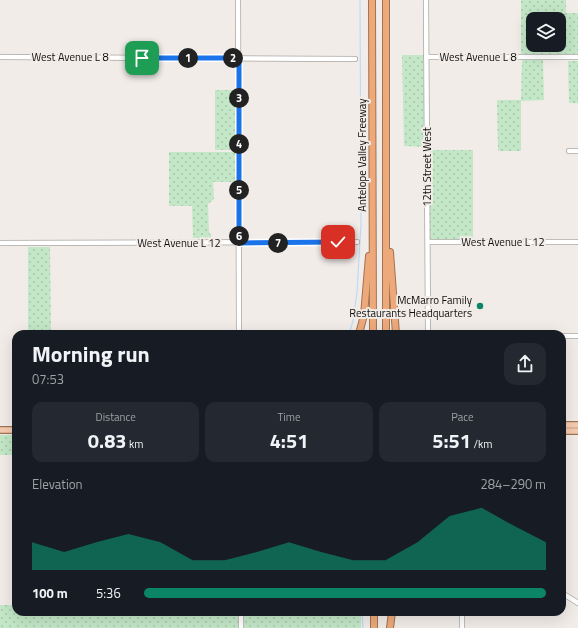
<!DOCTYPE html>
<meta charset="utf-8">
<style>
:root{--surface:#171b24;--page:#242831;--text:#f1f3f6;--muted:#9ea1a6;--accent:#0c8566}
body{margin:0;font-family:"Titillium Web",sans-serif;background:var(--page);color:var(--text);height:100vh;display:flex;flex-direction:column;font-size:15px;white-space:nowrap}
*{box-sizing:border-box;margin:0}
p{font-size:13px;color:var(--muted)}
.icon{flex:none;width:22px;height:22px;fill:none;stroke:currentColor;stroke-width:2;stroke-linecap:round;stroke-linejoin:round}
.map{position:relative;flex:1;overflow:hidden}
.sheet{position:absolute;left:12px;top:330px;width:554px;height:286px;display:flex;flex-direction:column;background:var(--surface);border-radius:12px;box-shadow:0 4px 16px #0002}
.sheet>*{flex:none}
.controls{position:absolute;left:526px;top:12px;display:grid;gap:8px}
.controls a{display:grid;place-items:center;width:40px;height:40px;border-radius:8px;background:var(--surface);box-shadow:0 4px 16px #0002;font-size:20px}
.pin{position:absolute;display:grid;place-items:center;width:34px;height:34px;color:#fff;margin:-17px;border-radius:8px;box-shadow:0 2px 6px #0006}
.km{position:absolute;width:20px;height:20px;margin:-10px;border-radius:50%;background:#222;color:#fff;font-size:11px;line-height:20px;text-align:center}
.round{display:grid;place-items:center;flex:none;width:42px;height:42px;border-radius:12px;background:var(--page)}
.head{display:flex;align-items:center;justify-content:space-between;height:68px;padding:0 20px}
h1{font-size:22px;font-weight:700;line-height:30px}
.figures{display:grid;grid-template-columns:repeat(3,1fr);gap:6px;height:68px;padding:4px 20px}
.figures div{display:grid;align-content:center;border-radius:10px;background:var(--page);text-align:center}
.figures b{font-size:20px;font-weight:700}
.figures small{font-size:11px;font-weight:400}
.figures p{font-size:11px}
.chart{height:112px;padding:8px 20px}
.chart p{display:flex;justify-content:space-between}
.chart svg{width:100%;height:72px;margin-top:4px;fill:var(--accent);opacity:.7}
ul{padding:0 20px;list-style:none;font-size:13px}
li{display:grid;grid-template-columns:64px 48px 1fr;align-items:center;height:30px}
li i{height:10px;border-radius:5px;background:var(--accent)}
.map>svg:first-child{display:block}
.grass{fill:url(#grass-dots);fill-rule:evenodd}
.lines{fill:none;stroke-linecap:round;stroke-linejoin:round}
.stream{stroke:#b2d8fd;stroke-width:1}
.minor-casing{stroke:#aba6a2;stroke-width:6}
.major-casing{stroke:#a07354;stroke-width:8}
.highway-casing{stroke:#a07354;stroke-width:8}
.minor{stroke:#fff;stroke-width:4.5}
.major{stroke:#f4cbaf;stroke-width:5.5}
.highway{stroke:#eda97a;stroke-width:6}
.route-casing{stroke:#fff;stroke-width:8}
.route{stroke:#1a73e8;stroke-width:5}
.poi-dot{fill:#0c8566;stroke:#f1ece8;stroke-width:1.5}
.labels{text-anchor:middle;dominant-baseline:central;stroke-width:4;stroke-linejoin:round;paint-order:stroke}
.street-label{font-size:11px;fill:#110f0e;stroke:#f1ece8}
.poi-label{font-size:11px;fill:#110f0e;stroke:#f1ece8;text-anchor:end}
</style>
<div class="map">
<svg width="578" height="628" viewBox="0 0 578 628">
<defs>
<pattern id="grass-dots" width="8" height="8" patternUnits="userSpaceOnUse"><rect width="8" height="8" fill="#c3e7c7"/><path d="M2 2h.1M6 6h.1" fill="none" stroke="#a6c5aa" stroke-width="1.8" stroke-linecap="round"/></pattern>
</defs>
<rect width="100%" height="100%" fill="#f1ece8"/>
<g class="grass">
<path d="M521,0h45v13h12v41h-57zM533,19h26v26h-26z"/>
<polygon points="402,55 423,55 425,147 404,146"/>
<polygon points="522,60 543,60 544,100 521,101 521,151 498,151 497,100 521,100"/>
<polygon points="568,61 578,61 578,103 569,103"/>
<rect x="215" y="90" width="20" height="60"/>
<rect x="430" y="150" width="43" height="90"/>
<polygon points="169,152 236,152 236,182 213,182 214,199 208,204 209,232 212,237 193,238 192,206 169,206"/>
<polygon points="28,247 50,247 51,334 28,333"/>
<rect x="0" y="435" width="16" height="20"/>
<polygon points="0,605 16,605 16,612 361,612 361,628 0,628"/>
</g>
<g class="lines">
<g class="stream">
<polyline points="349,334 353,321 357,292 361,224 360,0"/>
<polyline points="362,612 363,628"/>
</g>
<defs>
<g id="minor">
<polyline points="238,0 239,334"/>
<polyline points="426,0 428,334"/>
<polyline points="0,57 355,59"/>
<polyline points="426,57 578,57"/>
<polyline points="569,151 578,151"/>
<polyline points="428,242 578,242"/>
<polyline points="0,243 357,242"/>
<polyline points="562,336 578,336"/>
<polyline points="562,593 578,603"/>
<polyline points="241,612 241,628"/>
<polyline points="462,612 462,628"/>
</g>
<g id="major">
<polyline points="562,425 578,425"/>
<polyline points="0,430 16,430"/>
<polyline points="562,431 578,431"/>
</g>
<g id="highway">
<polyline points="372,0 373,334"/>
<polyline points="386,0 386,334"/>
<polyline points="390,252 396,334"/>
<polyline points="359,334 364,315 369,256"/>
<polyline points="374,612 374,628"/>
<polyline points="390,628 392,612"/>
</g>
</defs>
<use href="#minor" class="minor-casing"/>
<use href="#major" class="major-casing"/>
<use href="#highway" class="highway-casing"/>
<use href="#minor" class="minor"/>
<use href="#major" class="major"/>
<use href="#highway" class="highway"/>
</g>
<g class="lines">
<defs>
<polyline id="route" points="142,58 239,58 239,243 338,242"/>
</defs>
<use href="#route" class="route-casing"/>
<use href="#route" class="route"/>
</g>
<circle class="poi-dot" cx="480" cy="306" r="4"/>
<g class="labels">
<g class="street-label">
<text x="70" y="57">West Avenue L 8</text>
<text x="478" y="57">West Avenue L 8</text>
<text transform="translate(362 155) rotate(-90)">Antelope Valley Freeway</text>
<text transform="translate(427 167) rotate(-90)">12th Street West</text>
<text x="503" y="242">West Avenue L 12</text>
<text x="179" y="243">West Avenue L 12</text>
</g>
<g class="poi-label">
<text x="472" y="300">McMarro Family<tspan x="472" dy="13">Restaurants Headquarters</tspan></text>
</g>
</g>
</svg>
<div class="controls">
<a><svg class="icon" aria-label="layers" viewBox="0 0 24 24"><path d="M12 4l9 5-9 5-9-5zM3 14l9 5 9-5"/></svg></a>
</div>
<div class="pin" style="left:142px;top:58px;background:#1e9e55"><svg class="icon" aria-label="arrive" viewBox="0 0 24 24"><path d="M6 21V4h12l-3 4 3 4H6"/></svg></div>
<div class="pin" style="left:338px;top:242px;background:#d93025"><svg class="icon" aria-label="check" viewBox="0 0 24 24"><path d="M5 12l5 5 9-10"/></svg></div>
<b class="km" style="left:188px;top:58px">1</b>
<b class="km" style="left:233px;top:58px">2</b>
<b class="km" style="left:239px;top:98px">3</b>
<b class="km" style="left:239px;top:144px">4</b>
<b class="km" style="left:239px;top:190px">5</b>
<b class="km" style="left:239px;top:236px">6</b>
<b class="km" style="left:278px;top:243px">7</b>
<section class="sheet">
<div class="head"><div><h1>Morning run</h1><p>07:53</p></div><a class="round"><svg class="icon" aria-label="share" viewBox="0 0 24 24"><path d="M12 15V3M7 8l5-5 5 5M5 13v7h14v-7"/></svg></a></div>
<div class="figures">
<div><p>Distance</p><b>0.83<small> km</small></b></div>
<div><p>Time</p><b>4:51</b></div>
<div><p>Pace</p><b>5:51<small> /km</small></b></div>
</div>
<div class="chart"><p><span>Elevation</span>284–290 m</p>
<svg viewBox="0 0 160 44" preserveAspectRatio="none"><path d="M0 44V27L10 33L20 27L30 22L40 27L50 38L60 38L70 33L80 27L90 33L100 38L110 38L120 27L130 11L140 6L150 17L160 27V44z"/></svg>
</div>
<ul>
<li><b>100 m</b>5:36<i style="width:100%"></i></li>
</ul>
</section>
</div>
